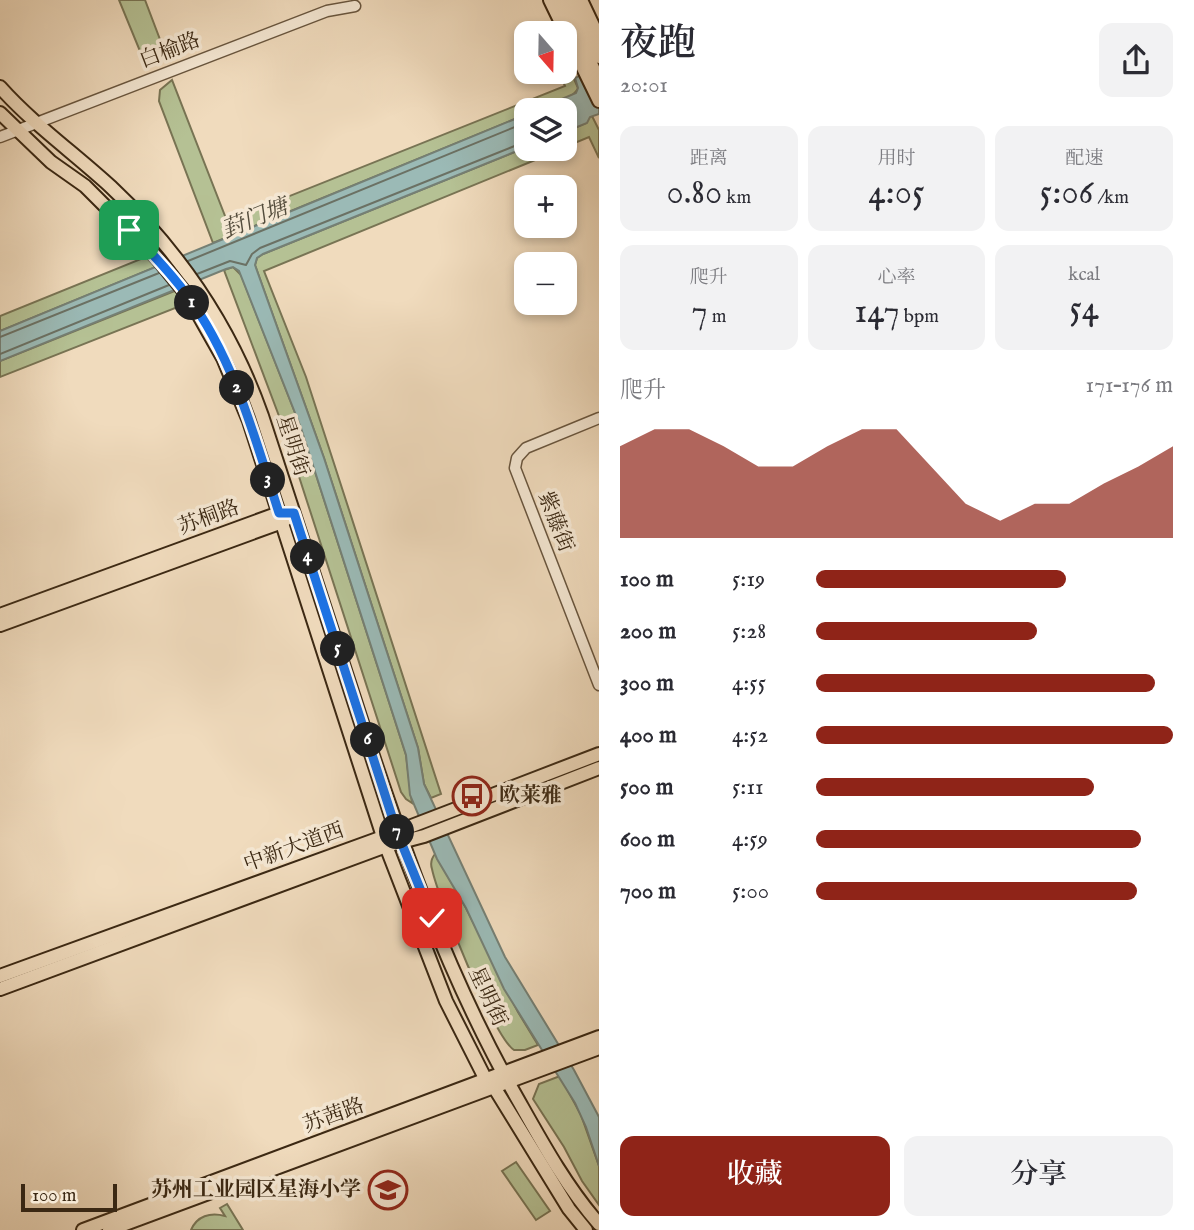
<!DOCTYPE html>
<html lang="zh">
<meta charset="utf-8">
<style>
:root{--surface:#fff;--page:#f2f2f3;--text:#2b2b33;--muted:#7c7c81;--accent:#8f2418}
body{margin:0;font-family:"IM FELL English","Noto Serif SC",serif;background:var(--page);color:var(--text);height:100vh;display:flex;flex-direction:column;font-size:26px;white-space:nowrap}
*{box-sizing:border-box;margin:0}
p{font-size:23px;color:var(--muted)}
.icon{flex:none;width:38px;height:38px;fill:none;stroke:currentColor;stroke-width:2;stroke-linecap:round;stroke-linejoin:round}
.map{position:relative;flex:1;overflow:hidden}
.panel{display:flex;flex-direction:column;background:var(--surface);width:595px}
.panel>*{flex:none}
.needle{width:46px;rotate:160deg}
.controls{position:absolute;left:514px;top:21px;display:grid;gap:14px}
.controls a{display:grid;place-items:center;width:63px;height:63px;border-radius:14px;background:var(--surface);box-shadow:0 4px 10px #0003;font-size:35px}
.scale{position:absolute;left:21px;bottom:18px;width:96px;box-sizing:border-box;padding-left:7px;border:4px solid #3b2813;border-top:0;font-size:19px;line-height:24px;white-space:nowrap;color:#3b2813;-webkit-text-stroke:5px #f5e8d4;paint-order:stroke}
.pin{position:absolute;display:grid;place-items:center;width:60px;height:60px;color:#fff;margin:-30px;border-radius:14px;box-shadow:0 4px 10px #0006}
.km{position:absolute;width:35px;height:35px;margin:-18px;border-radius:50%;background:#222;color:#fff;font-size:19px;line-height:35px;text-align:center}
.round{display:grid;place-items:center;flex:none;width:74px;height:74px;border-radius:14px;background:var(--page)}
.overview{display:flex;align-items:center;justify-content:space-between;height:119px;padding:0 21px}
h1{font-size:38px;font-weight:600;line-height:52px}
.stats{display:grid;grid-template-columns:repeat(3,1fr);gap:10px;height:119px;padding:7px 21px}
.stats div{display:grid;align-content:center;border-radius:14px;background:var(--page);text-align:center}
.stats b{font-size:35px;font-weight:600}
.stats small{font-size:19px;font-weight:400}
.stats p{font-size:19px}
.chart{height:196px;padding:14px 21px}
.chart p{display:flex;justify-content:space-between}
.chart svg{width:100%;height:126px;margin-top:7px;fill:var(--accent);opacity:.7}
.action{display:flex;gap:14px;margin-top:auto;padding:14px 21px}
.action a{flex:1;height:80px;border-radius:14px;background:var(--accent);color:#fff;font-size:28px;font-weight:600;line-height:80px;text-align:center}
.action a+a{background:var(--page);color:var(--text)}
ul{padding:0 21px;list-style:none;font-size:23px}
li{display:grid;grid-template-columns:112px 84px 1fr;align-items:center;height:52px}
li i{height:18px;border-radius:9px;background:var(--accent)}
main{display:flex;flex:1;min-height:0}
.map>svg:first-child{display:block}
.green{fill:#b5c194;stroke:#787454;stroke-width:2}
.water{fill:#9bbab6;stroke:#758075;stroke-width:2}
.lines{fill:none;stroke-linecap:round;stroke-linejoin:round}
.shore{stroke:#6b7164;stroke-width:2}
.minor-casing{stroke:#68553e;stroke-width:13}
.major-casing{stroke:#3b2813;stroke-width:16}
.highway-casing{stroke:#3b2813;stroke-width:18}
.minor{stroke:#f5e8d4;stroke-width:10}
.major{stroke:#f0dbbd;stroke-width:12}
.highway{stroke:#f0dbbd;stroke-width:14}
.major-bridge-casing{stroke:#3b2813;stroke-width:16;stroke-linecap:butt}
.major-bridge{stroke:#f0dbbd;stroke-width:12}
.route-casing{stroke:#fff;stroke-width:14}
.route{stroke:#1a73e8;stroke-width:9}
.labels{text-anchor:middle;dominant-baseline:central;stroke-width:7;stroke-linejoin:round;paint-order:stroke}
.street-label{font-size:21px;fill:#3b2813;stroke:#f5e8d4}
.poi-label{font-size:21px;font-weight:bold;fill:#3b2813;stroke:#f5e8d4;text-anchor:start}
.water-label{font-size:23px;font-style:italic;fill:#534c3c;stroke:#f5e8d4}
</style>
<main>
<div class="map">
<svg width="599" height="1230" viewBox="0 0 599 1230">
<rect width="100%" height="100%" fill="#f0dbbd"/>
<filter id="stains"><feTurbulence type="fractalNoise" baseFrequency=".00286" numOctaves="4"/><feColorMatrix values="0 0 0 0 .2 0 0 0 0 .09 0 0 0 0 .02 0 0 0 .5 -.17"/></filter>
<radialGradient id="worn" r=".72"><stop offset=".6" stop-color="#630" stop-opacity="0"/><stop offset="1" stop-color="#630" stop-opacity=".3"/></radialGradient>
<g class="green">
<polygon points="119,0 145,0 167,58 152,61 142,56"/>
<path d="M565,58l13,30c-4,11 -39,22 -51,22v4l-314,129 -54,-142 1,-11 12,-10 55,141 338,-135 -6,-14h6z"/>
<polygon points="592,116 599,130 599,158 589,137 565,147 565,132 586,123 587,119"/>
<polygon points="527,147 562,149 264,271 306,377 441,794 431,798 424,784 418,748 324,458 255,265 257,258 263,254"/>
<polygon points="168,248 173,260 0,331 0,316"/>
<polygon points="233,267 241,275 301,428 406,755 412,803 406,799 401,792 282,424 224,270"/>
<polygon points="182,288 188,303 0,377 0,361"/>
<path d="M435,854l31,54 52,104 20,33 -13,5h-11c-20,-13 -76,-152 -82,-181 -2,-6 -1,-10 3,-15z"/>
<polygon points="560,1076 581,1115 599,1166 599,1205 582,1181 564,1147 533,1099 539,1084"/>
<polygon points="516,1162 550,1211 536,1220 502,1171"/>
<path d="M227,1204l16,26h-52c6,-14 19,-18 34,-14l-5,-8z"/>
</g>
<g class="water">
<polygon points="599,66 599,114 590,117 587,123 565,132 565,110 536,110 576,93 578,88 575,78"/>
<polygon points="527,114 527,147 263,254 257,258 255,265 324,458 418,748 424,784 505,957 574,1070 599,1117 599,1166 586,1127 575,1103 504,989 466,908 437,859 410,795 406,755 301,428 239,271 233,267 226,269 0,361 0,331"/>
</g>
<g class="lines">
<g class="shore">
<polyline points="188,261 527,122"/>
<polyline points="197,274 230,261 246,265 252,254 260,248 527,141"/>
<polyline points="0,337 159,273"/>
<polyline points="0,354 169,285"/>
</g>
<defs>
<g id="minor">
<polyline points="0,137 327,11 355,6"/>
<polyline points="599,418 526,448 517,458 515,468 599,685"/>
</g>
<g id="major">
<polyline points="550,0 599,101"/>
<polyline points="581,0 599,38"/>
<path d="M0,87c33,37 74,66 111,100 68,64 120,140 151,229 31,94 62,188 92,282 45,140 93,279 167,407 23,41 47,84 78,119"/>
<polyline points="0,113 51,162 85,186 156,257"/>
<polyline points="188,296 223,358 249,421 386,846 446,1001 486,1080 494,1087 569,1209 586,1230"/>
<polyline points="0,615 279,513 287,513"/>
<polyline points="0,625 282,522 288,518"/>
<polyline points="0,976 383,837 599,754"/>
<polyline points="0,989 386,846 424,836 599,768"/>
<polyline points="83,1230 599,1037"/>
<polyline points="109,1230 599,1048"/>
</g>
<g id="highway">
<polyline points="560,0 599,83"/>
<polyline points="573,0 599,56"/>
</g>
</defs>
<use href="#minor" class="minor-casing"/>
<use href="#major" class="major-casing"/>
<use href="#highway" class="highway-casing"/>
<use href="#minor" class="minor"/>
<use href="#major" class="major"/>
<use href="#highway" class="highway"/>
<defs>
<polyline id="major-bridge" points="156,257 188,296"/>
</defs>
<use href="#major-bridge" class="major-bridge-casing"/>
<use href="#major-bridge" class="major-bridge"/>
</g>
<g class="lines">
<defs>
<path id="route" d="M129,230c21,21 40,41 58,65 47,64 68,143 92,218h15l103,319 35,86"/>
</defs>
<use href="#route" class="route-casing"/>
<use href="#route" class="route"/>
</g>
<defs>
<symbol id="bus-ring" viewBox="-11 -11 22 22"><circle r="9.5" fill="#f5e8d4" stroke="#8f2418" stroke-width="1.5"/><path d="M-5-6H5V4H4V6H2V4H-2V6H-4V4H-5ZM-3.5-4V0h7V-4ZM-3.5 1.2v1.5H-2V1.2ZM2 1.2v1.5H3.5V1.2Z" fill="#8f2418"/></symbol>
<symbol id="school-ring" viewBox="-11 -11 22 22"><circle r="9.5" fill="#f5e8d4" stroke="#8f2418" stroke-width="1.5"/><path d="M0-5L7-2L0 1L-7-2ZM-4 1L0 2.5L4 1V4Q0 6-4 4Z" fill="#8f2418"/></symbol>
</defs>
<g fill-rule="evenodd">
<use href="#bus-ring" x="450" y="774" width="44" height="44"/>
<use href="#school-ring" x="366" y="1168" width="44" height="44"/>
</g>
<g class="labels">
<g class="street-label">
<text transform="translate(170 51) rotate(-21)">白榆路</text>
<text transform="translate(292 446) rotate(72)">星明街</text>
<text transform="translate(209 518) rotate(-20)">苏桐路</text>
<text transform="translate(555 522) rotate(69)">紫藤街</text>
<text transform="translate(294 848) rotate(-20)">中新大道西</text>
<text transform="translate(487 997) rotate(65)">星明街</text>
<text transform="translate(334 1116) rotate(-20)">苏茜路</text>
</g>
<g class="poi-label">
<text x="499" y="796">欧莱雅</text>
<text x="361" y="1190" text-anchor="end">苏州工业园区星海小学</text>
</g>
<g class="water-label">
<text transform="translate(255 219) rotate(-22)">葑门塘</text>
</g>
</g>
<rect width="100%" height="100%" filter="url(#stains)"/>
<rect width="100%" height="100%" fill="url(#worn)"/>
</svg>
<div class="controls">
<a><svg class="needle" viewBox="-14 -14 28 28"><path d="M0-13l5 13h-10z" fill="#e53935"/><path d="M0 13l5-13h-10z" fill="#7c7c81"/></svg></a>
<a><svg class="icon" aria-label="layers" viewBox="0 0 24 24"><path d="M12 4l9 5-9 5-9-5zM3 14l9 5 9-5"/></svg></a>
<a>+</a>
<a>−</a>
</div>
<div class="scale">100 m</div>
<div class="pin" style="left:129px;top:230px;background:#1e9e55"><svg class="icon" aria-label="arrive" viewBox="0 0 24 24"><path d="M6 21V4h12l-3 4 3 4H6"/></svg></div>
<div class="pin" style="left:432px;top:918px;background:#d93025"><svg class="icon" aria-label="check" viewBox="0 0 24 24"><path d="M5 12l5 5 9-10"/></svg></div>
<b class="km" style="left:192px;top:303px">1</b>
<b class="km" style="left:237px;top:388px">2</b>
<b class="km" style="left:268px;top:480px">3</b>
<b class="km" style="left:308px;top:557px">4</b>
<b class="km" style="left:338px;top:649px">5</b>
<b class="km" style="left:368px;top:740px">6</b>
<b class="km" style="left:397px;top:832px">7</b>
</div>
<section class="panel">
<div class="overview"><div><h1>夜跑</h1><p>20:01</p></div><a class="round"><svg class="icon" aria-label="share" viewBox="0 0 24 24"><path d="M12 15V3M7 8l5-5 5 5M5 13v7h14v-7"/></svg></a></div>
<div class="stats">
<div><p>距离</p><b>0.80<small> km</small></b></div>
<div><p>用时</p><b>4:05</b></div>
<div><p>配速</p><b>5:06<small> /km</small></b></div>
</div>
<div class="stats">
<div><p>爬升</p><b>7<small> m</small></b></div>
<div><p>心率</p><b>147<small> bpm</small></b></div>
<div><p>kcal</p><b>54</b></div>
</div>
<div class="chart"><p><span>爬升</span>171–176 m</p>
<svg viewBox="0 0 160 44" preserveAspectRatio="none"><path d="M0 44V12L10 6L20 6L30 12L40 19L50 19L60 12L70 6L80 6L90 19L100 32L110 38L120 32L130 32L140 25L150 19L160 12V44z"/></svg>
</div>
<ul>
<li><b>100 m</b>5:19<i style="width:70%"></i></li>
<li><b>200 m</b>5:28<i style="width:62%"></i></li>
<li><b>300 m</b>4:55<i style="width:95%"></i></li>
<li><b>400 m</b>4:52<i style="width:100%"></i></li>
<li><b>500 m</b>5:11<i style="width:78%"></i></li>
<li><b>600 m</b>4:59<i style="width:91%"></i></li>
<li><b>700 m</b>5:00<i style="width:90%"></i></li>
</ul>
<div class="action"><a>收藏</a><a>分享</a></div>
</section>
</main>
